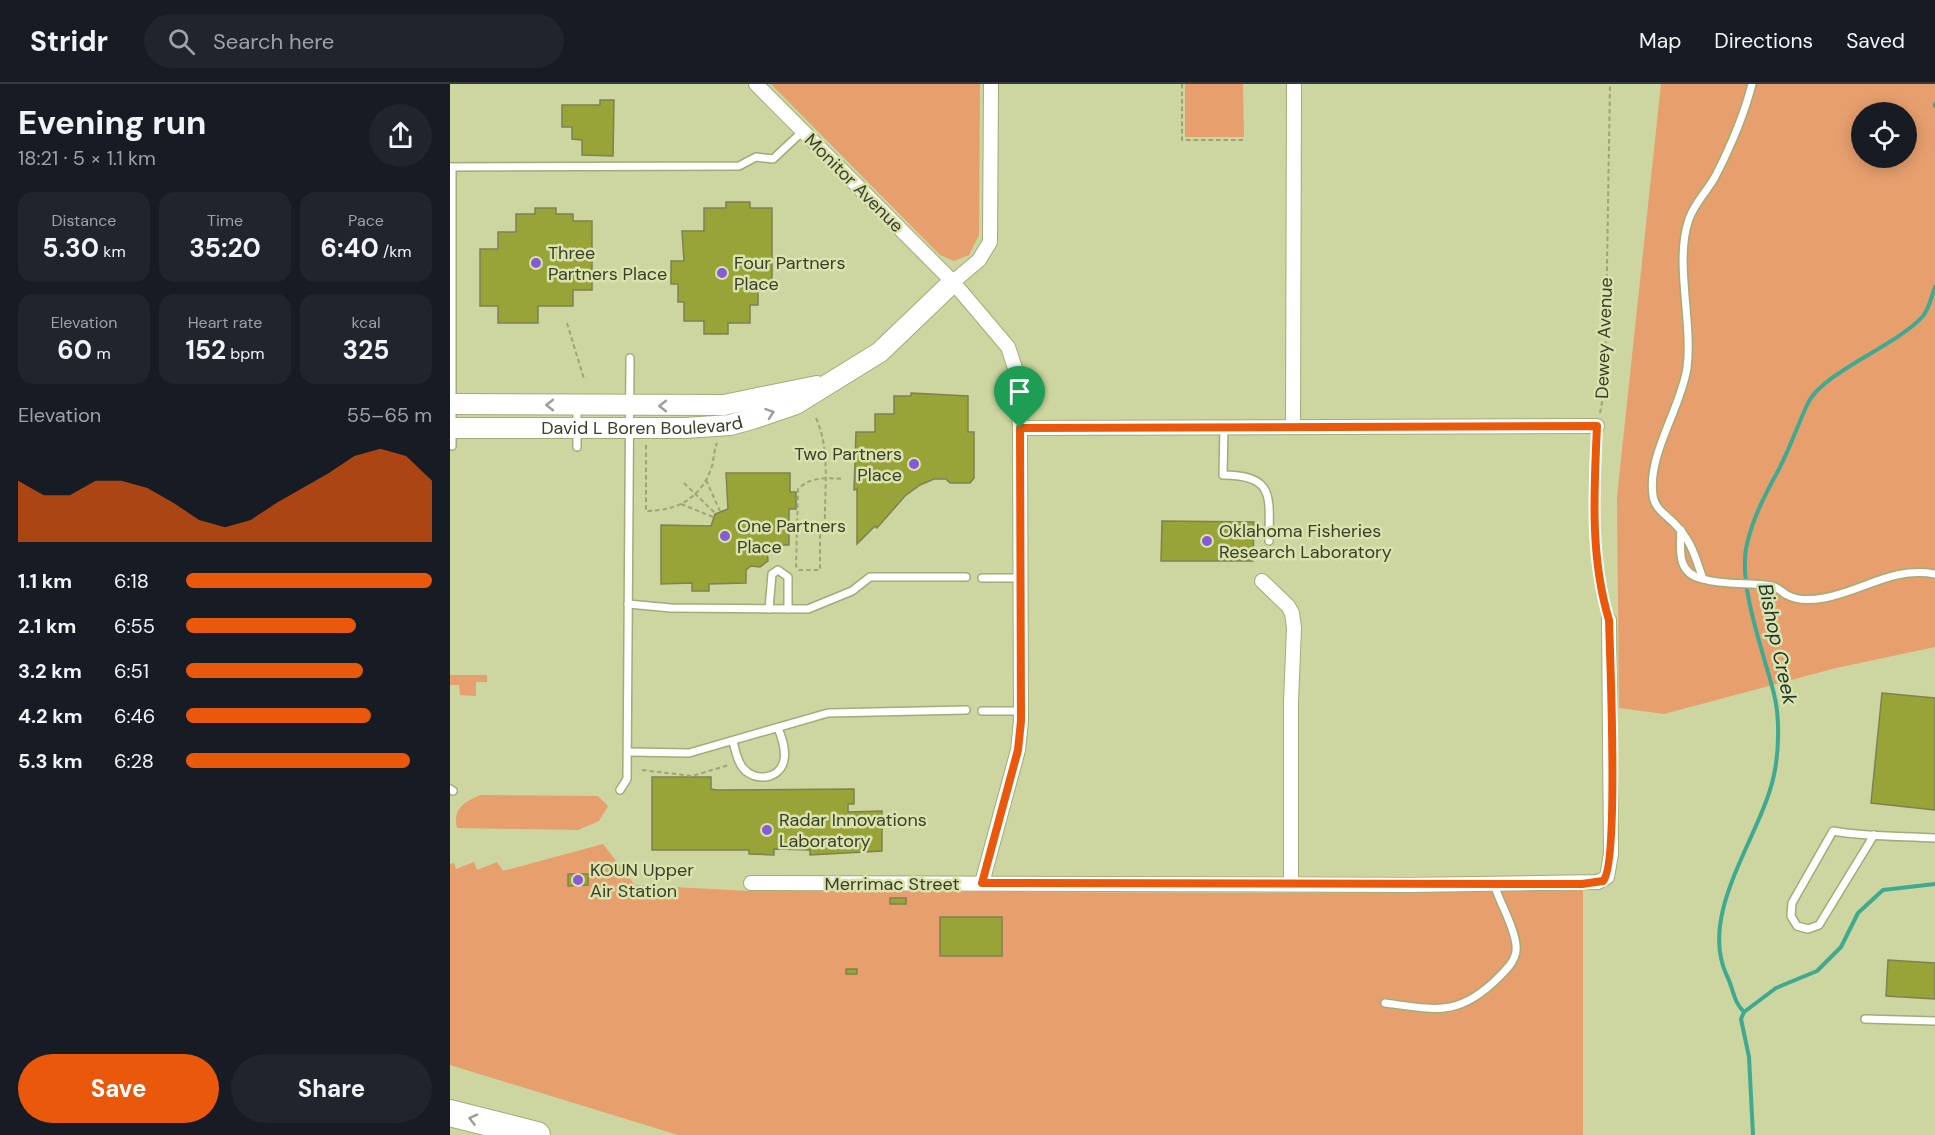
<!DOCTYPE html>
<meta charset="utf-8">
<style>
:root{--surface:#171b24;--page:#20242c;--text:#f1f3f6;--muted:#9ea1a6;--line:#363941;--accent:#ea580c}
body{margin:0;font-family:"DM Sans",sans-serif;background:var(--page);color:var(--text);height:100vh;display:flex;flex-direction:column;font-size:22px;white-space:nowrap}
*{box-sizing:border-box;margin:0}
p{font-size:20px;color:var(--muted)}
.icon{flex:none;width:33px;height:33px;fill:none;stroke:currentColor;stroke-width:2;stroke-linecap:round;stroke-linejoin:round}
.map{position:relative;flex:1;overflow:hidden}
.side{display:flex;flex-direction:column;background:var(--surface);width:450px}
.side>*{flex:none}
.buttons{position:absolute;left:1401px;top:18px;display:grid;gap:12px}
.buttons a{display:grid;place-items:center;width:66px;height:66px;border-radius:50%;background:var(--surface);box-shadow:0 3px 15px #0003;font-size:30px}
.pin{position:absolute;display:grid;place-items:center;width:51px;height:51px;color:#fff;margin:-62px -26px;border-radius:50% 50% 50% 0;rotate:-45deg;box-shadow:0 0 6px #0007}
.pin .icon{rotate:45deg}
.round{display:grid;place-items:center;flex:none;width:63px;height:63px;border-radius:32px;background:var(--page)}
.head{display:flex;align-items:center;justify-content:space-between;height:102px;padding:0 18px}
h1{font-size:33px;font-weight:700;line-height:45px}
.metrics{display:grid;grid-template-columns:repeat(3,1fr);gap:9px;height:102px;padding:6px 18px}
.metrics div{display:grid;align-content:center;border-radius:15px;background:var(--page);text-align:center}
.metrics b{font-size:26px;font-weight:700}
.metrics small{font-size:16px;font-weight:400}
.metrics p{font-size:16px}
.chart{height:168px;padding:12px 18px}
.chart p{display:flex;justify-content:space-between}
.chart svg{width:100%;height:108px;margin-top:6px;fill:var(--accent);opacity:.7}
.primary-button{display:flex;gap:12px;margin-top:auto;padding:12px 18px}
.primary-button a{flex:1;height:69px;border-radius:36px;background:var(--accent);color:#fff;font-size:24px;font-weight:700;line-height:69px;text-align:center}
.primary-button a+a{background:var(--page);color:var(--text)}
ul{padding:0 18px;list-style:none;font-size:20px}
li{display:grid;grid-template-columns:96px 72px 1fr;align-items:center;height:45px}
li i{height:15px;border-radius:8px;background:var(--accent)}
header{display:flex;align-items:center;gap:36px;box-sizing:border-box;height:84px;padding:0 30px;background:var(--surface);border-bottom:2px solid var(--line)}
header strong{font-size:28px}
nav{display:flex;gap:33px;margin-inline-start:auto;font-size:21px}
.search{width:420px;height:54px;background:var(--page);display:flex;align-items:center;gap:15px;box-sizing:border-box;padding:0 21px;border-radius:33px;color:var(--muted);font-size:22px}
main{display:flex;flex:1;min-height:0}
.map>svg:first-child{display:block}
.green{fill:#e79f6d;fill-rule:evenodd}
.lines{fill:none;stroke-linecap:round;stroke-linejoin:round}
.stream{stroke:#40aa91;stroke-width:4}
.building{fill:#98a338;stroke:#7c8351;stroke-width:1.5}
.lane-casing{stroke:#a3ab78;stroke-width:10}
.street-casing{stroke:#a3ab78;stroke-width:16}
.secondary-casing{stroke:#a3ab78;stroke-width:22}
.highway-casing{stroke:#a3ab78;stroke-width:28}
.path{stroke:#9ea479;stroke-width:2;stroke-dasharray:4.5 3;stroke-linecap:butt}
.lane{stroke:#fff;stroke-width:7}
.street{stroke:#fff;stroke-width:14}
.secondary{stroke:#fff;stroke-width:20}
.highway{stroke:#fff;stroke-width:26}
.oneway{stroke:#9d9e94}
.route-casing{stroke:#fff;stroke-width:12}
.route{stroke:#ea580c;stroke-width:8}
.poi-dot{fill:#835cd6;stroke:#dae2ad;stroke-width:2}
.labels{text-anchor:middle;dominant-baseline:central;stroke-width:5;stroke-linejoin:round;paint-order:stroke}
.street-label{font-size:18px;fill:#3b3e28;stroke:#dae2ad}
.poi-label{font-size:18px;fill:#3b3e28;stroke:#dae2ad;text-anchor:start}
.water-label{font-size:20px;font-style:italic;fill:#1c342d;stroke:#dae2ad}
</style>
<header>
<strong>Stridr</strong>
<div class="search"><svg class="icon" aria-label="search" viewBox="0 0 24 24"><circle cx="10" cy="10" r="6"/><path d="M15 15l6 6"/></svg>Search here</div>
<nav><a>Map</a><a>Directions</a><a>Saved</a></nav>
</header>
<main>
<section class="side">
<div class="head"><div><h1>Evening run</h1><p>18:21 · 5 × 1.1 km</p></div><a class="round"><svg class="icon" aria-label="share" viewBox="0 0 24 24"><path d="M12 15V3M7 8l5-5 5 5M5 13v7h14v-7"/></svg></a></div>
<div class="metrics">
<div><p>Distance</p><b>5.30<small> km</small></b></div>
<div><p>Time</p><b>35:20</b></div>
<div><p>Pace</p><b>6:40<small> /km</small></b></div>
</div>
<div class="metrics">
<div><p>Elevation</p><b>60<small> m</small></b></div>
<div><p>Heart rate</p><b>152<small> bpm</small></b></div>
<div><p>kcal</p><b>325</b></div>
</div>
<div class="chart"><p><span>Elevation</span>55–65 m</p>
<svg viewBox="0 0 160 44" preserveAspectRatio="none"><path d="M0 44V19L10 25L20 25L30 19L40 19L50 22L60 28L70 35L80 38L90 35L100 28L110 22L120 16L130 9L140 6L150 9L160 19V44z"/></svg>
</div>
<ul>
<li><b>1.1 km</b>6:18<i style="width:100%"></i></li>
<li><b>2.1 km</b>6:55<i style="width:69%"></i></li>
<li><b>3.2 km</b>6:51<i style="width:72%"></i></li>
<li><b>4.2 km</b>6:46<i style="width:75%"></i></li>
<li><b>5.3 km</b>6:28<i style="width:91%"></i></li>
</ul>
<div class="primary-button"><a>Save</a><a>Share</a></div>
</section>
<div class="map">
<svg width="1485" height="1051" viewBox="0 0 1485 1051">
<rect width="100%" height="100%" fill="#cdd5a0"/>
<g class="green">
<polygon points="321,0 530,0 529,151 519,171 504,177 490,171"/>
<polygon points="735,0 793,0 794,53 735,53"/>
<path d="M1211,0h274v563l-99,21 -172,46 -45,-6 -2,-211zM1412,28h44v46h-44z"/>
<polygon points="0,591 37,591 37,598 26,598 26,612 10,611 9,601 0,601"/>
<path d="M31,711l117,1 10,10 -9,15 -21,9 -121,-2c-5,-19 8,-27 24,-33z"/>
<polygon points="153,760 185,801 299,807 849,809 1133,806 1133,1051 228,1051 0,981 0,780 4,779 6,785 24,778 27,786 47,778 53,787"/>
</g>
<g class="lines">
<g class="stream">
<polyline points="1485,20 1485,22"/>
<path d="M1294,928c-11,-11 -10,-22 -17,-36 -30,-63 34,-139 47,-201 5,-24 6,-57 0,-81 -10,-41 -37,-110 -27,-150 6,-27 19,-51 32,-75 11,-21 19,-45 29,-66 15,-31 90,-58 115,-87 6,-7 9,-21 12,-29"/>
<polyline points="1303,1051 1299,973 1291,935 1294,928 1326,904 1367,887 1391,863 1408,829 1433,806 1485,800"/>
</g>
</g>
<g class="building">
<polygon points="150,16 164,16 163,72 132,71 132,56 122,55 122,43 112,43 112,21 150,21"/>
<polygon points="276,118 300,118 300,124 322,124 322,201 308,202 308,221 300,221 300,239 278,239 278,250 254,250 254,237 234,237 234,218 228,218 228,200 221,200 221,177 234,177 232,147 254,147 254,124 276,124"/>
<polygon points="85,124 106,124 106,130 123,130 123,137 142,137 142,206 123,206 123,222 88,222 88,239 48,239 48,222 30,222 30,165 48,165 48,148 66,148 66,130 85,130"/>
<polygon points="461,309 518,312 518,348 524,348 524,394 520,399 500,399 496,395 484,395 470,401 455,412 427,444 425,442 407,460 407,405 404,406 406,348 425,348 425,330 444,330 444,312 461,312"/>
<polygon points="276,389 340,389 340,408 346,408 346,425 339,425 339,461 321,461 317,465 318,477 310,483 301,482 296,486 296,499 259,500 259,507 242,507 242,499 211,500 211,441 261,442 265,430 278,425"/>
<polygon points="712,437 804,438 803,477 711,477"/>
<polygon points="1432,609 1485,614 1485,726 1421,719"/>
<polygon points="202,693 261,693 261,705 267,706 404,705 404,720 398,720 398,728 432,727 432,767 360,771 360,766 324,765 324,771 299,770 299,766 202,766"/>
<polygon points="118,790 138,790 138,801 118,802"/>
<rect x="440" y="814" width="16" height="6"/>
<rect x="490" y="833" width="62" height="39"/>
<polygon points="1438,876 1485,879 1485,915 1436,912"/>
<rect x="396" y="885" width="11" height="5"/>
</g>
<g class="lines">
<defs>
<g id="lane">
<path d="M1302,0c-8,31 -22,64 -37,93 -8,14 -21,27 -26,42 -15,42 4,102 -2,149 -6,40 -40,87 -34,127 1,13 13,20 21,28 18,18 21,34 29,56 23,7 45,3 69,7 5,1 10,6 15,9 11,6 26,5 37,3 39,-7 69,-32 111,-24"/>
<polyline points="0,83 289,82 306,73 323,75 353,47"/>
<polyline points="127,324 127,363"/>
<path d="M774,343l-1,48c53,0 46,23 46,66"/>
<polyline points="2,362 2,83"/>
<path d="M1231,446c-1,21 -4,44 22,49"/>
<polyline points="532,494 571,494"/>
<polyline points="178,520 221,524 358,525 402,507 420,493 516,493"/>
<polyline points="319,525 322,490 328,486 338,493 338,525"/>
<polyline points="532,627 571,627"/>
<path d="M283,657c2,9 4,20 10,27 11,14 37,12 41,-8 2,-11 -2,-22 -6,-32"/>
<polyline points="178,668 239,669 378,629 516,626"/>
<polyline points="0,705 3,707"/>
<polyline points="170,706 177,695 180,274"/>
<path d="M1424,751l-55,90 -11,4 -11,-3 -6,-10 1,-13 41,-72c33,6 68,5 102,7"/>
<path d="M935,919c52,7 74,14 114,-26 9,-9 19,-19 17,-32 -2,-20 -16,-41 -22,-61"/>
<polyline points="1415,935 1485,937"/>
</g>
<g id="street">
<polyline points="306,0 503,198"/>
<polyline points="843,343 844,0"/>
<polyline points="570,344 1147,342"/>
<polyline points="812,497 838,522 842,529 844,544 841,618 841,800"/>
<polyline points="301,799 958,801 1148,798 1157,793 1161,770 1159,536"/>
<polyline points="532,799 568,666 571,637 570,344 567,290 558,263 503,198 529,176 540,158 541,0"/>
</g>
<g id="secondary">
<polyline points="0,320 274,321 367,302"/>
<path id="s1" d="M0,344h235l45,-3 22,-6 44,-15 84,-52 73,-70"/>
</g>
<polyline id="highway" points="0,1029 87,1051"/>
</defs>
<use href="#lane" class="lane-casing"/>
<use href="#street" class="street-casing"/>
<use href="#secondary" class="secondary-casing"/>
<use href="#highway" class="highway-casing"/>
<g class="path">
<polyline points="732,0 732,56 794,56"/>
<polyline points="117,239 134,295"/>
<polyline points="1150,329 1155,302 1160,0"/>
<path d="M366,334c15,33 8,72 9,108l-5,4v40h-21l-3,-4 2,-77c14,-13 28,-11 46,-10"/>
<path d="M1146,356c-2,55 -7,114 9,167"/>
<path d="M196,361v66c31,0 56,-13 66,-45 2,-8 2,-16 5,-23"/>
<polyline points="256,396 270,427"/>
<polyline points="234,399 266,430"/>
<polyline points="231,420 263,433"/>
<polyline points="348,442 372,442"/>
<polyline points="192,686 242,692 279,681"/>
</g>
<use href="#lane" class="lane"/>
<use href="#street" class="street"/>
<use href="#secondary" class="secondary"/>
<use href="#highway" class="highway"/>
</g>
<defs><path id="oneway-chevron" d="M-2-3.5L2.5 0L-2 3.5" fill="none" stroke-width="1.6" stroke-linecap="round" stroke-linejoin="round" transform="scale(1.5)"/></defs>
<g class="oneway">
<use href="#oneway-chevron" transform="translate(100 321) rotate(-180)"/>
<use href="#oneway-chevron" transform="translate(213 322) rotate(-180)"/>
<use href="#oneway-chevron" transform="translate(320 329) rotate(-19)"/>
<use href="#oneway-chevron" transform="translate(23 1035) rotate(-166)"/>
</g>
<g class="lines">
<defs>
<path id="route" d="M1147,342c-3,66 -7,131 12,194 1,35 10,246 -6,261l-21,3 -600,-1 36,-133 3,-29 -1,-293z"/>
</defs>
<use href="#route" class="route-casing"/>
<use href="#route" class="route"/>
</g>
<g class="poi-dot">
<circle cx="86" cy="179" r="6"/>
<circle cx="272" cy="189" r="6"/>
<circle cx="464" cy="380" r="6"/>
<circle cx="275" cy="452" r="6"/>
<circle cx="757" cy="457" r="6"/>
<circle cx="317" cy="746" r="6"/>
<circle cx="128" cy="796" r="6"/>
</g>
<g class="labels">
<g class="street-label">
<text transform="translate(404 99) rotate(45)">Monitor Avenue</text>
<text transform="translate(1154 254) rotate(-88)">Dewey Avenue</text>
<text stroke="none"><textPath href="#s1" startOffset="192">David L Boren Boulevard</textPath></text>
<text x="442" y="800">Merrimac Street</text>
</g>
<g class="poi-label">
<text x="98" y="169">Three<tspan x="98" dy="21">Partners Place</tspan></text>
<text x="284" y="179">Four Partners<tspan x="284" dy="21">Place</tspan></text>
<text x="452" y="370" text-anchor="end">Two Partners<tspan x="452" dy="21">Place</tspan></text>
<text x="287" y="442">One Partners<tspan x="287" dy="21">Place</tspan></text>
<text x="769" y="447">Oklahoma Fisheries<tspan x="769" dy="21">Research Laboratory</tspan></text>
<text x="329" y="736">Radar Innovations<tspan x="329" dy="21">Laboratory</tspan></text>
<text x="140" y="786">KOUN Upper<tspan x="140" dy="21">Air Station</tspan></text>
</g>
<g class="water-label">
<text transform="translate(1328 560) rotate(78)">Bishop Creek</text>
</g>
</g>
</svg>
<div class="buttons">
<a><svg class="icon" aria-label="locate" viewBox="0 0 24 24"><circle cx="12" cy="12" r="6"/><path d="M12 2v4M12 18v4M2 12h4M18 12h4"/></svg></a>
</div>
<div class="pin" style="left:570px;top:344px;background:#1e9e55"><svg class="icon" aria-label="arrive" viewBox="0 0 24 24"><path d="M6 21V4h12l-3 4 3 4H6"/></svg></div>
</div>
</main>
